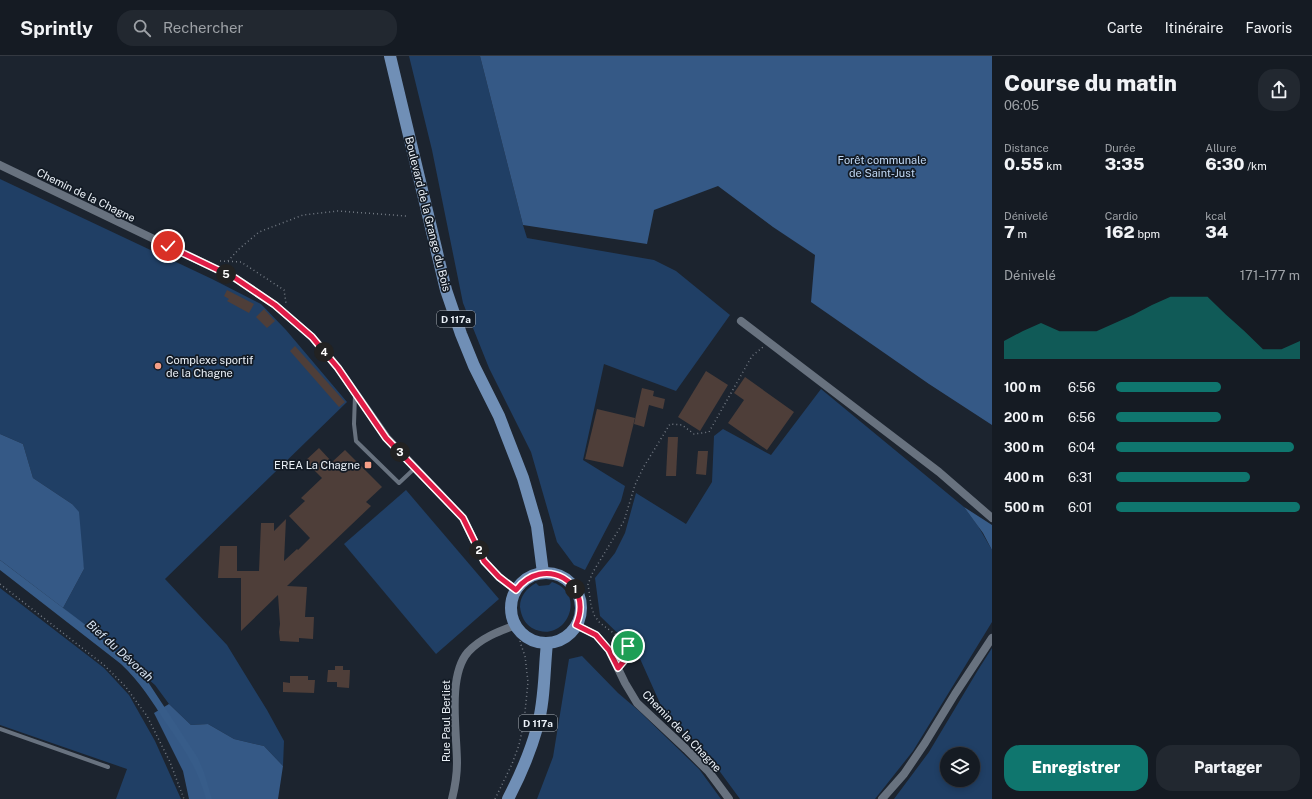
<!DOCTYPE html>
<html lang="fr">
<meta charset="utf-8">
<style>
:root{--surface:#151b23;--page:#222830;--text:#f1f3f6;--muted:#9da1a6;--line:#343941;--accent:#0f766e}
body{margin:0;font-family:"Public Sans",sans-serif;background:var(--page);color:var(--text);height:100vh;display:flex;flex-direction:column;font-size:15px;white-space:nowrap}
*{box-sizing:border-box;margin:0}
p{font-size:13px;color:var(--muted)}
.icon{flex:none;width:22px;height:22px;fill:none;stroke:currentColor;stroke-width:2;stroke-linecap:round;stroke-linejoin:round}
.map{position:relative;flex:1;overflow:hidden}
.sheet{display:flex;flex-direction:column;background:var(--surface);width:320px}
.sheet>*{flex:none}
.tools{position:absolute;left:940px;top:691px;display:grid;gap:8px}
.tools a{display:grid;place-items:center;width:40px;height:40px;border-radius:50%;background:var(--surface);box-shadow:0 2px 6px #0003,0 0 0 1px var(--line);font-size:20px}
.pin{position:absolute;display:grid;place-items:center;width:34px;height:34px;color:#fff;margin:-17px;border:2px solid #fff;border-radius:50%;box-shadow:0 1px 4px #0007}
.km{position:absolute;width:20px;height:20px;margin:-10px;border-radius:50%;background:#222;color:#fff;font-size:11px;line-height:20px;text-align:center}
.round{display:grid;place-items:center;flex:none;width:42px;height:42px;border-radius:16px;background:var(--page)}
.headline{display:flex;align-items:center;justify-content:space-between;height:68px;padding:0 12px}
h1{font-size:22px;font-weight:800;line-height:30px}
.stats{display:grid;grid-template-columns:repeat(3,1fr);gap:6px;height:68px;padding:4px 12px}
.stats div{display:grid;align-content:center}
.stats b{font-size:17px;font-weight:800}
.stats small{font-size:11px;font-weight:400}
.stats p{font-size:11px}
.chart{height:112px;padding:8px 12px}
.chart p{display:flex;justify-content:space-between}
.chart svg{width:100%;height:72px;margin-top:4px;fill:var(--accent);opacity:.7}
.action{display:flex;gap:8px;margin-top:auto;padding:8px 12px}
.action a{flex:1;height:46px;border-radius:16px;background:var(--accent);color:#fff;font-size:16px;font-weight:800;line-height:46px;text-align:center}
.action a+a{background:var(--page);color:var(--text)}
ul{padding:0 12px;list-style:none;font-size:13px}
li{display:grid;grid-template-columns:64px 48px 1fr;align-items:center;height:30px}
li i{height:10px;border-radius:5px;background:var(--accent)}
header{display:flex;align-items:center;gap:24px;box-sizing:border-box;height:56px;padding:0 20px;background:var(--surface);border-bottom:1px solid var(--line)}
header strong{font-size:19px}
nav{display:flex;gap:22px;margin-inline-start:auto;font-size:14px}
.search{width:280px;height:36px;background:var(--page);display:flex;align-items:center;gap:10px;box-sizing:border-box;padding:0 14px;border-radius:16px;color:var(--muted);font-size:15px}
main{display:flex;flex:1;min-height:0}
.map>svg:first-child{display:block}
.green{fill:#203f65;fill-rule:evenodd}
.forest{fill:#355986}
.water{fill:#375c89}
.building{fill:#4e3e39}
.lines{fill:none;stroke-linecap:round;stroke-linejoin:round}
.path{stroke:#737a84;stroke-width:1.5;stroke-dasharray:1 3;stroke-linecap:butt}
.service{stroke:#68727f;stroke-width:4}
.minor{stroke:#68727f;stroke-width:8}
.primary{stroke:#708fb6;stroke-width:12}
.route-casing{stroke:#fff;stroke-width:8}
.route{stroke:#e11d48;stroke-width:5}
.poi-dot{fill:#f49e87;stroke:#131b25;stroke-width:1.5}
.labels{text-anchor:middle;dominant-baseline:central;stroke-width:3.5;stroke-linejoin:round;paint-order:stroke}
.shield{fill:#131b25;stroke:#aab1b9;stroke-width:1}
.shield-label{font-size:10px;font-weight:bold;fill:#ebf1f8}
.park-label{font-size:11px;fill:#c2d9f5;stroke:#131b25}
.street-label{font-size:11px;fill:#ebf1f8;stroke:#131b25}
.poi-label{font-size:11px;fill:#ebf1f8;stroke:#131b25;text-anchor:start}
.water-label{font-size:12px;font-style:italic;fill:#d7e3f1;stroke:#131b25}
</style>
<header>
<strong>Sprintly</strong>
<div class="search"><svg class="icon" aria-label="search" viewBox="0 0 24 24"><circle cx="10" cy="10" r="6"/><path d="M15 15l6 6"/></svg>Rechercher</div>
<nav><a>Carte</a><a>Itinéraire</a><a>Favoris</a></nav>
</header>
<main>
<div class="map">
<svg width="992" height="743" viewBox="0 0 992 743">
<rect width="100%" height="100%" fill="#1c242f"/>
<g class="green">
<polygon points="409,0 480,0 523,169 527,182 654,204 676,215 730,259 676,335 604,308 583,404 625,430 621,445 585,514 574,509 557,486 531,396 489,312 463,247 432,94"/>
<polygon points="0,123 212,223 261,248 286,274 347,346 165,523 227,589 267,654 284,685 283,710 264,690 234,683 208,668 191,669 169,648 155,629 112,592 63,552 84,513 72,448 33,422 23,388 0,378"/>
<polygon points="821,333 964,451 978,470 992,494 992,566 913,695 875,743 740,743 707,698 663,654 637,596 600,560 595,522 615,497 625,477 636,437 686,468 712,426 714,380 723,373 771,399"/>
<polygon points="406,434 499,543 436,598 344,488"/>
<path d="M552,526c37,12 13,64 -20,46 -7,-4 -11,-12 -12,-21 0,-11 6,-18 16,-24l3,3 10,-1z"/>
<polygon points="0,532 104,612 129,639 155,685 181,743 116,743 127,713 0,669"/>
<path d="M992,592v151h-98l35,-47 49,-82zM947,698h26v26h-26z"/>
<polygon points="582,600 618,637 638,654 699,713 721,743 537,743 553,701 569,603"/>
</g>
<g class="forest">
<polygon points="480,0 992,0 992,369 929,328 811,246 815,199 773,171 718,130 654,154 647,188 523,169"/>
<polygon points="0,378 23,388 33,422 72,448 79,456 84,513 63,552 0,504"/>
<polygon points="169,648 191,669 208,668 234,683 264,690 283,710 278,743 189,743 183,715 154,657"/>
</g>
<g class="water">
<polygon points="964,451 992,469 992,494 983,477"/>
<path d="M0,504l83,63 54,47 11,12 50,76 6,14 8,27h-6c-9,-32 -22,-50 -40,-76 -14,-22 -26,-41 -45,-59l-121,-94z"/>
</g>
<g class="building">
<polygon points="227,234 254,248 249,257 227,245 229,243 224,240"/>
<polygon points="264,253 275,265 267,272 256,261"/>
<polygon points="295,290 345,346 339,351 290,295"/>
<polygon points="706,315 728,329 700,375 678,361"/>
<polygon points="745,321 794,356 767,394 728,367 744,344 734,337"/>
<polygon points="642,332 654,335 653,340 665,343 663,353 649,349 644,371 634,368"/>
<polygon points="597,353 635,362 623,411 585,403"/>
<polygon points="668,381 678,381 676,420 666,420"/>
<polygon points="319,392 332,406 345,394 382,431 366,446 371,450 287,530 307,531 305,561 314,561 313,583 299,582 299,586 280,585 279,576 280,568 278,539 241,575 241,522 218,522 220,490 237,490 237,515 259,515 261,467 274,467 274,475 286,463 284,505 297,493 298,494 310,482 289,460 305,445 301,442 322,422 305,405"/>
<polygon points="698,395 708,395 706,419 696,418"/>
<polygon points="335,610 343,610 343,614 350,614 349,632 337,631 337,626 327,626 328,614 335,614"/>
<polygon points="290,620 308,620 308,624 315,624 314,637 283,636 283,626 290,627"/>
</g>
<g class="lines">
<g class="path">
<polyline points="220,205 241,206 284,234 286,247"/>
<polyline points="228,205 239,193 259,176 303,159 338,155 406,160"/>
<polyline points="0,528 104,609 125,630 147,660 170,706 184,743"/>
<polyline points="623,606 630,598 628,590 623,584 600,567 594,559 591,549 588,528 593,516 624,465 635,429 643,412 670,368 682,369 694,378 709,376 752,300 763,291"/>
<polyline points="495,743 512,708 519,689 524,666 528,626 525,600 520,586 522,577"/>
</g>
<g class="service">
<polyline points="355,339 354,368 356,385 399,427 415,412"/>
<polyline points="0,673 108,711"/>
</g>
<g class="minor">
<polyline points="0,109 235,222 275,249 312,281 338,312 387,382 463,462 484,505 499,521 516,534"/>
<polyline points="741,265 939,416 992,462"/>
<polyline points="576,569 596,579 609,594 625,627 637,647 686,693 709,716 729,743"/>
<path d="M452,743c3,-12 5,-23 5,-36 0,-30 -10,-87 11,-111 13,-14 31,-21 48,-27"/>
<polyline points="882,743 904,718 925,687 955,638 992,582"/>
</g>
<g class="primary">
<polyline points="390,0 446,234 461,278 474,310 499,360 523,422 537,470 543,517"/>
<circle cx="546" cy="552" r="35"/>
<path d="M508,743c12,-23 22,-46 29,-71 8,-27 7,-58 10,-85"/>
</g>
</g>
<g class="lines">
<defs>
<path id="route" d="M168,190l67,32 40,27 37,32 26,31 48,70 77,80 21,43 15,16 17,13c27,-36 79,-8 60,35l20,10 13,15 9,18 12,-14 -2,-8"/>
</defs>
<use href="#route" class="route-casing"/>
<use href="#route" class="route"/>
</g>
<g class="poi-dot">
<circle cx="158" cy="310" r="4"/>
<rect x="364" y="405" width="8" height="8" rx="2"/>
</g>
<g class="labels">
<g class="shield">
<rect x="437" y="255" width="38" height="16" rx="3"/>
<rect x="519" y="659" width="38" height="16" rx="3"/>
</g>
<g class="shield-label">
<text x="456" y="263">D 117a</text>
<text x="538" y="667">D 117a</text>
</g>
<g class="park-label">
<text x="882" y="104">Forêt communale<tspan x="882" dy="13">de Saint-Just</tspan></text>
</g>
<g class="street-label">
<text transform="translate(86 139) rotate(26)">Chemin de la Chagne</text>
<text transform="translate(428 158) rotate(76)">Boulevard de la Grange du Bois</text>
<text transform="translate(446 665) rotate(-90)">Rue Paul Berliet</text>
<text transform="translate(682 675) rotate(46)">Chemin de la Chagne</text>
</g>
<g class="poi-label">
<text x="166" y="304">Complexe sportif<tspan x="166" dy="13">de la Chagne</tspan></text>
<text x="360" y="409" text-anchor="end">EREA La Chagne</text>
</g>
<g class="water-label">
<text transform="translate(120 595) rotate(42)">Bief du Dévorah</text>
</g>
</g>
</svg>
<div class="tools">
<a><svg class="icon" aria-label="layers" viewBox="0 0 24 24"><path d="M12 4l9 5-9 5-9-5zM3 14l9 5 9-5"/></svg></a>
</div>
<div class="pin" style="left:628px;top:590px;background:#1e9e55"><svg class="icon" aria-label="arrive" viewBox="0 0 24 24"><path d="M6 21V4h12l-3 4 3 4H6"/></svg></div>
<div class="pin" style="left:168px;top:190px;background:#d93025"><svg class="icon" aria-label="check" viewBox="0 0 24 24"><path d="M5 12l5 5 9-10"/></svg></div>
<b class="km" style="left:575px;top:533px">1</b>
<b class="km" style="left:479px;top:494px">2</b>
<b class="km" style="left:400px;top:396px">3</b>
<b class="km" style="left:324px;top:296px">4</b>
<b class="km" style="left:226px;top:218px">5</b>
</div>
<section class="sheet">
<div class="headline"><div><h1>Course du matin</h1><p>06:05</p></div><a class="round"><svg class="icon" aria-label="share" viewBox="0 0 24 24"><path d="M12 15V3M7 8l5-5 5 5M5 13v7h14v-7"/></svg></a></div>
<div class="stats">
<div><p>Distance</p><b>0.55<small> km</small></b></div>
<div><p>Durée</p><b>3:35</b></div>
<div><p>Allure</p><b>6:30<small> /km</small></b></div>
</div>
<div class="stats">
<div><p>Dénivelé</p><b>7<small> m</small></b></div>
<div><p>Cardio</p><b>162<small> bpm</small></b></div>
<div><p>kcal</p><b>34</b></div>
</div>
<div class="chart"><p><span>Dénivelé</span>171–177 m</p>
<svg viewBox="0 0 160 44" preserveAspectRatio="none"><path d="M0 44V33L10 27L20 22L30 27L40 27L50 27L60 22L70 17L80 11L90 6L100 6L110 6L120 17L130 27L140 38L150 38L160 33V44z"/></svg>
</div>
<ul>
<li><b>100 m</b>6:56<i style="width:57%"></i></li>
<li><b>200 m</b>6:56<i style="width:57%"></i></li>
<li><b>300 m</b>6:04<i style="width:97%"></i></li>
<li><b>400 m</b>6:31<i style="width:73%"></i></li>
<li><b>500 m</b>6:01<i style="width:100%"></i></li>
</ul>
<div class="action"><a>Enregistrer</a><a>Partager</a></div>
</section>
</main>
